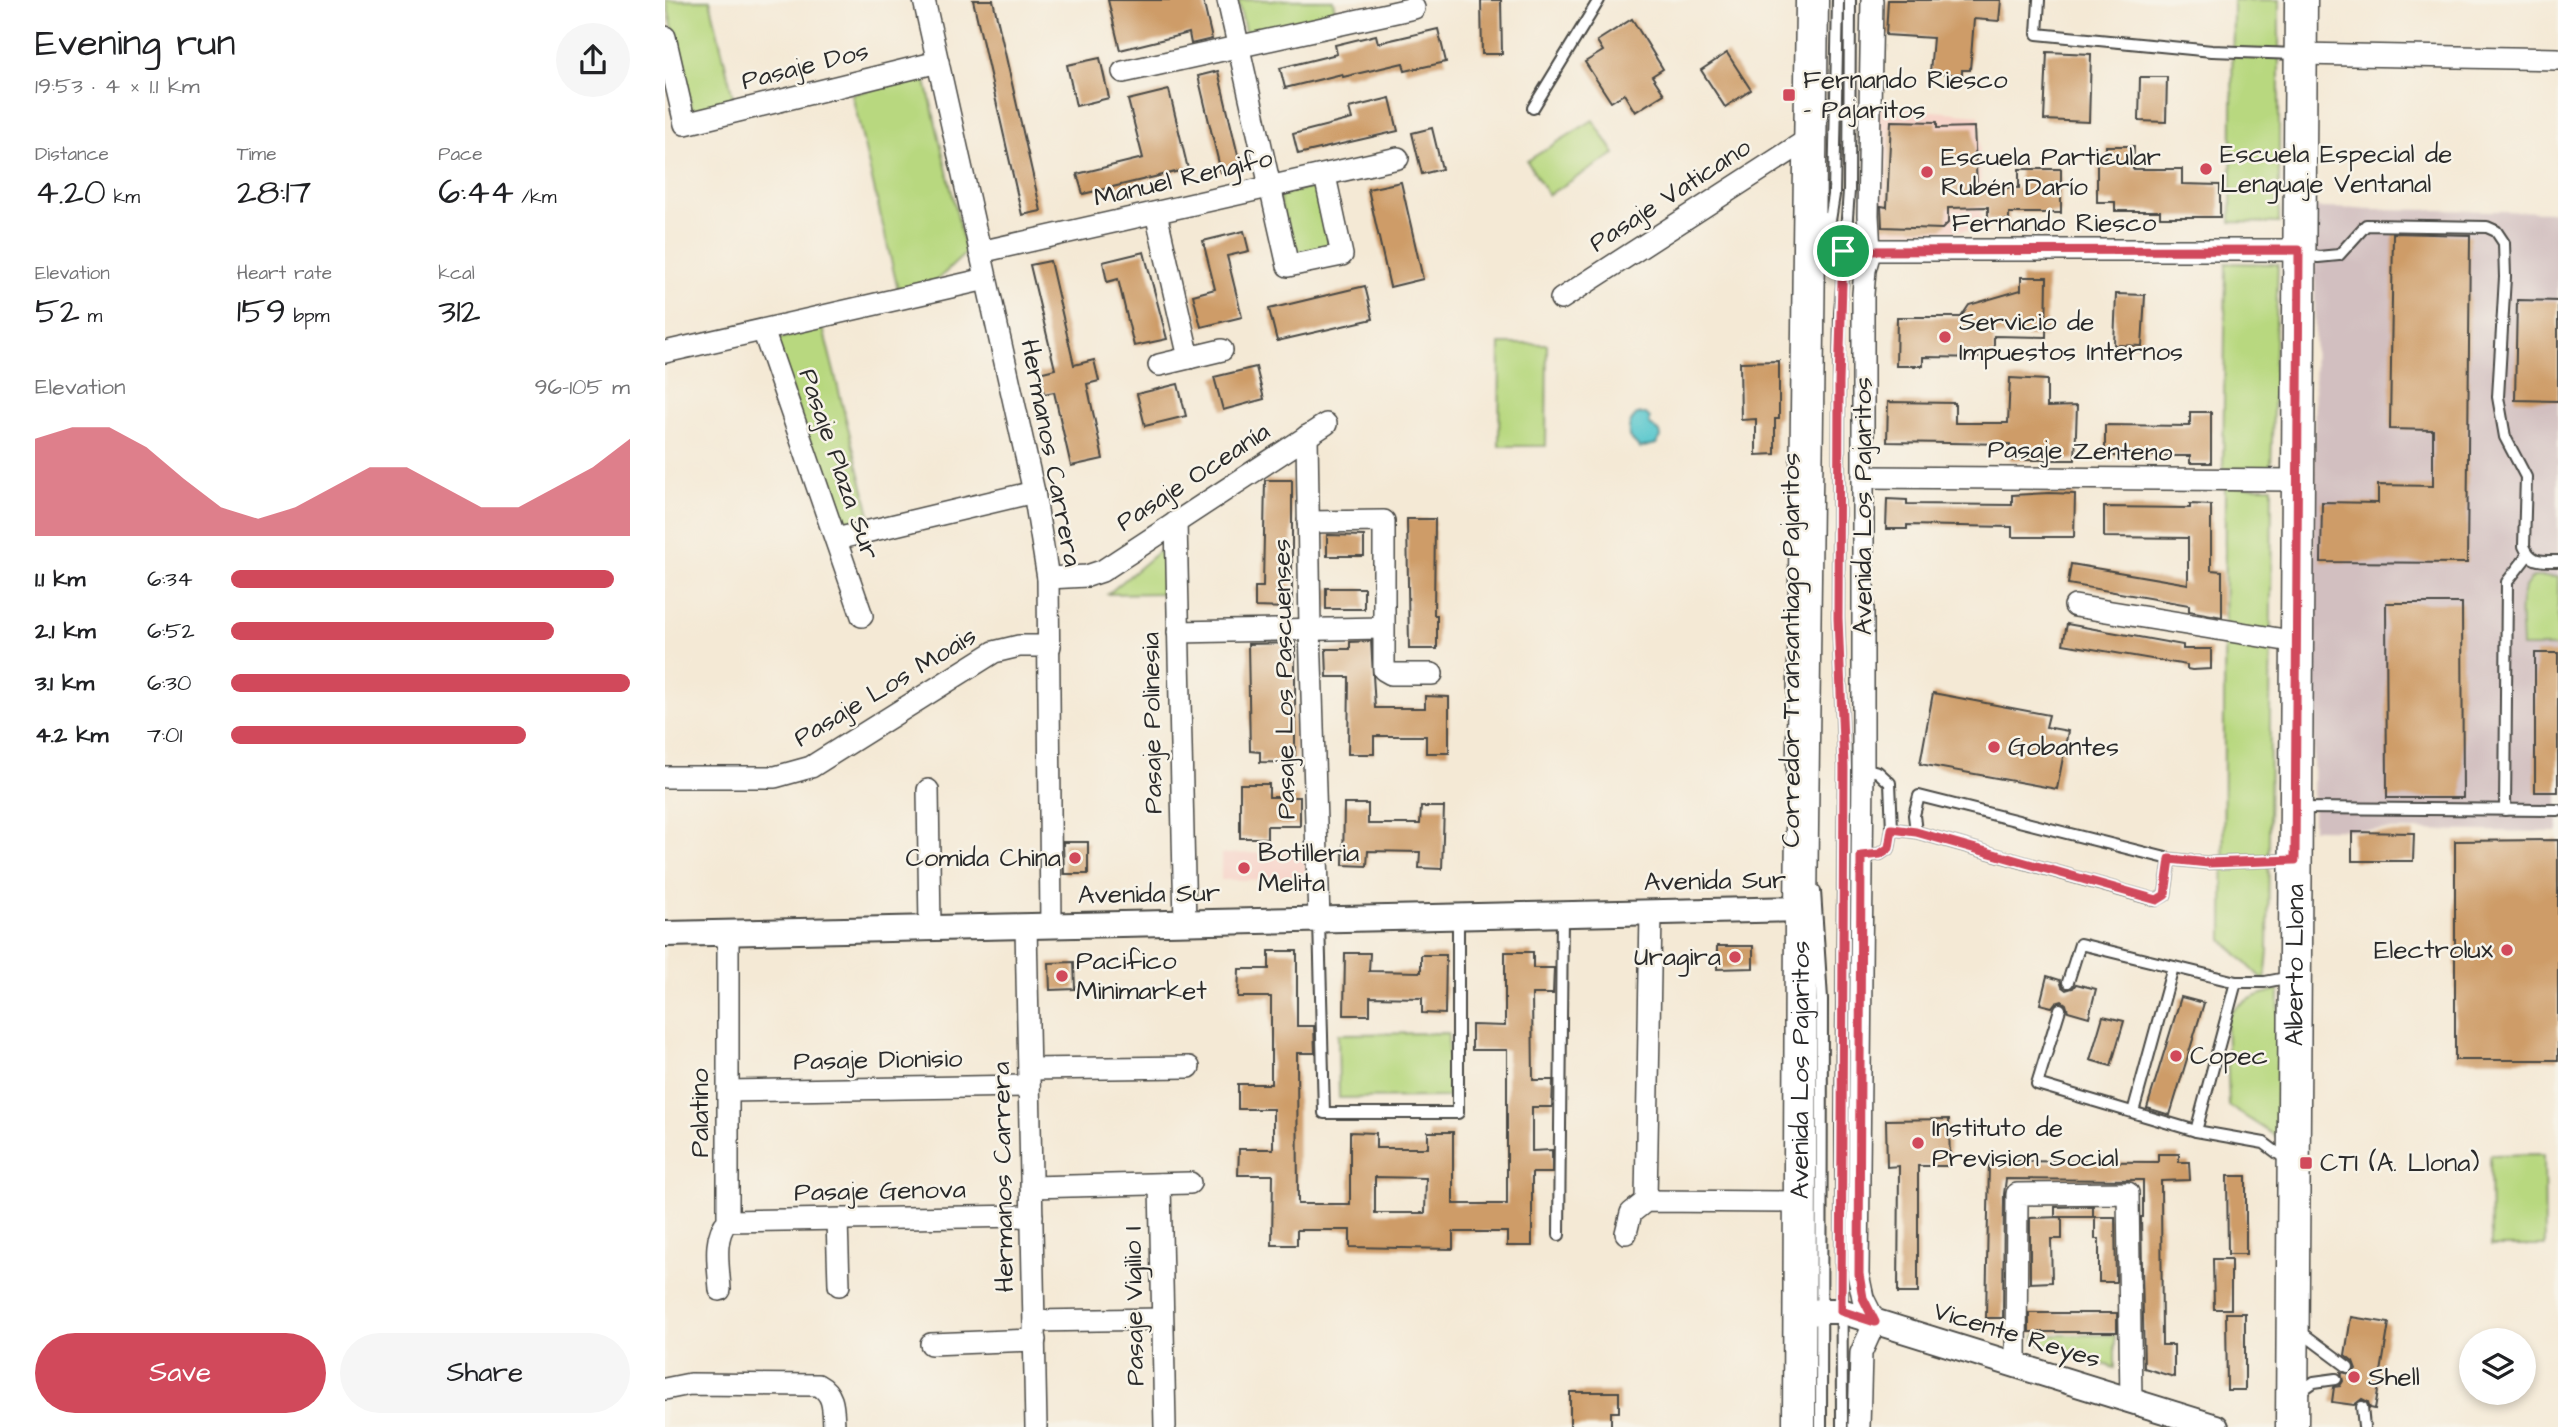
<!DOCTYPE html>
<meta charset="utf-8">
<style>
:root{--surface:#fff;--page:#f6f6f6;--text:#202124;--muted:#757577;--accent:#d1495b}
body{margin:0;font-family:"Architects Daughter",sans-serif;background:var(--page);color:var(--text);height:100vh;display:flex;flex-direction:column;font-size:26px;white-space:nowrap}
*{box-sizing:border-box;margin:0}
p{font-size:23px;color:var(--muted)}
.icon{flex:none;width:38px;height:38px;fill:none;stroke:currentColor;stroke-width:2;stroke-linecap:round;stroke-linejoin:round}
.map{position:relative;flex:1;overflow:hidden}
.sheet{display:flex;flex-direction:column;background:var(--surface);width:665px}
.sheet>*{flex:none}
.fabs{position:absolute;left:1794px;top:1328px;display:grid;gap:14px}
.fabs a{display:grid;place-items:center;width:77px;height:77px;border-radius:50%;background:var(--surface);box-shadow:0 4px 10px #0003;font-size:35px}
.pin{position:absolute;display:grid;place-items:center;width:60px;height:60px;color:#fff;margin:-30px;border:4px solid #fff;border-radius:50%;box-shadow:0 2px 7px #0007}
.round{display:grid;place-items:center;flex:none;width:74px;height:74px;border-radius:37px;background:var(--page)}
.headline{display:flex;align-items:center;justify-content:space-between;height:119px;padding:0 35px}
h1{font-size:38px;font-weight:600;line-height:52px}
.metrics{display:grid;grid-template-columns:repeat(3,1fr);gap:10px;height:119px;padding:7px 35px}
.metrics div{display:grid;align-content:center}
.metrics b{font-size:35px;font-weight:600}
.metrics small{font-size:19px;font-weight:400}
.metrics p{font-size:19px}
.chart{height:196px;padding:14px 35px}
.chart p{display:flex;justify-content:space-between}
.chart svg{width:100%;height:126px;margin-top:7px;fill:var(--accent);opacity:.7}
.cta{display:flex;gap:14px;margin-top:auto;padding:14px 35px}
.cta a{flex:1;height:80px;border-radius:42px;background:var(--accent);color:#fff;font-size:28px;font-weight:600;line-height:80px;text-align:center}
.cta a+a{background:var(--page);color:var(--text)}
ul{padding:0 35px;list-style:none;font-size:23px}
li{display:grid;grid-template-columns:112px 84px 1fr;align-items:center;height:52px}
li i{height:18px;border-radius:9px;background:var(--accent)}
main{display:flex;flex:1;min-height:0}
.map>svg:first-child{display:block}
.built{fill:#f7d1c7}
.industrial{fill:#d2bfc0}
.green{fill:#b8d87f;stroke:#728255;stroke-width:2}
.water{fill:#59c7cd;stroke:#42797c;stroke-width:2}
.building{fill:#ce9c67;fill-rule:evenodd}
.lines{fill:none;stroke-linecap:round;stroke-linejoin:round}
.service-casing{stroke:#494844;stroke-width:14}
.minor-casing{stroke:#494844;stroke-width:24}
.tertiary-casing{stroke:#494844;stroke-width:28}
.primary-casing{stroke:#494844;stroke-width:35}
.service{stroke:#fff;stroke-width:10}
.minor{stroke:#fff;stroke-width:21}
.tertiary{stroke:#fff;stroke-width:24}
.primary{stroke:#fff;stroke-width:32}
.route-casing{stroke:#fff;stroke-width:14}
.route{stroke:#d1495b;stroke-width:9}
.poi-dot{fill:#d1495b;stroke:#f7f3e8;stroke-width:2.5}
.labels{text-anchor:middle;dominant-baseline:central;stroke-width:5;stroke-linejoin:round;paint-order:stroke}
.street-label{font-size:26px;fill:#2b2b2b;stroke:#f7f3e8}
.poi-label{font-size:26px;fill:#2b2b2b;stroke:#f7f3e8;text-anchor:start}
</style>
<main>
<section class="sheet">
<div class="headline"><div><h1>Evening run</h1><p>19:53 · 4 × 1.1 km</p></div><a class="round"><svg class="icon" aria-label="share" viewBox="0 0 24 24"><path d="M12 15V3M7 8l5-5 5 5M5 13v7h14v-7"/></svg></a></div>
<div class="metrics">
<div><p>Distance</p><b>4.20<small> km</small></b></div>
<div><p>Time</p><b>28:17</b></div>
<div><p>Pace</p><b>6:44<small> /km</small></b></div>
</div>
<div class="metrics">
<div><p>Elevation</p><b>52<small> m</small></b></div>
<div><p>Heart rate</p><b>159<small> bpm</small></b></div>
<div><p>kcal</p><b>312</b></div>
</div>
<div class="chart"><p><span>Elevation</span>96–105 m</p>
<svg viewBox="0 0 160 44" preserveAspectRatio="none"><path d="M0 44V10L10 6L20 6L30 13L40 24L50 34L60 38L70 34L80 27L90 20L100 20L110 27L120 34L130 34L140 27L150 20L160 10V44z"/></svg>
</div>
<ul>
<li><b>1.1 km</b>6:34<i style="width:96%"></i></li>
<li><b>2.1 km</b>6:52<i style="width:81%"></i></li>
<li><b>3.1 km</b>6:30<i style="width:100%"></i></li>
<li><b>4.2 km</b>7:01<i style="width:74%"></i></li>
</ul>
<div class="cta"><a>Save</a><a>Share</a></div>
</section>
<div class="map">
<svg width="1893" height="1427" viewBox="0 0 1893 1427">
<rect width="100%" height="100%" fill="#f7f3e8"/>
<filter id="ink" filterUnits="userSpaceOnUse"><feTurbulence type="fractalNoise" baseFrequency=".0143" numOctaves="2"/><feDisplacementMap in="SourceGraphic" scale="14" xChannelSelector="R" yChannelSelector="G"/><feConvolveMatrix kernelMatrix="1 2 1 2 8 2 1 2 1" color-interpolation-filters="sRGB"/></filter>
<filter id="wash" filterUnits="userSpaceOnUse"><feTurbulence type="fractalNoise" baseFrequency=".00686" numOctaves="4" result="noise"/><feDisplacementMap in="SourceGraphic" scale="28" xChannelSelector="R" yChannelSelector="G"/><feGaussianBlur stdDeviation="1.57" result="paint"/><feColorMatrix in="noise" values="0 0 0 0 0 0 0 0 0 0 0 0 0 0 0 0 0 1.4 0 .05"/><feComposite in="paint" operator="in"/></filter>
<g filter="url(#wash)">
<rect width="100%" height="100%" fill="#f4e9d5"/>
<g class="built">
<polygon points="1211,106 1314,115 1316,230 1214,233 1208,228"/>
<polygon points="640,852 641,879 556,880 556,854"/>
</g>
<polygon class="industrial" points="1650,208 1893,212 1893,832 1648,829"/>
<g class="green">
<polygon points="1,0 45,0 70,105 28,115"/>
<polygon points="573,0 668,0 671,16 581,36"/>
<polygon points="1568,0 1614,0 1614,223 1566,222"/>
<polygon points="260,77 301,253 271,281 233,290 187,94"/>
<polygon points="928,120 950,154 883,195 862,161"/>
<polygon points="656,185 670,251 628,260 614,195"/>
<polygon points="1561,263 1613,264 1606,468 1558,469"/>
<polygon points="158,328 207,522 174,531 109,340"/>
<polygon points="835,344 882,344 881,446 834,446"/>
<polygon points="1560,487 1607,487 1603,951 1600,982 1558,940"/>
<polygon points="500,546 501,593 443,594"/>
<path d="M1869,577h24v70h-36c0,-21 -8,-58 12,-70z"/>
<path d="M1614,989l-2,148 -48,-31 -3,-90c13,-15 35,-22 53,-27z"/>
<polygon points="783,1033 784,1097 674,1098 673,1034"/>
<polygon points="1879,1154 1880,1246 1826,1246 1825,1155"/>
<polygon points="1370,1335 1450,1335 1450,1368 1370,1342"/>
</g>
<path class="water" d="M973,414h8l4,4 -1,6 11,8 1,5 -5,7 -16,4 -11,-11c-1,-11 1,-16 9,-23z"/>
<g id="blocks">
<g class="building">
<polygon points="308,0 328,0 376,211 357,215"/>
<polygon points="443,0 538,0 547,39 526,44 524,33 455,50"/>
<polygon points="816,0 836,0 837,54 817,54"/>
<polygon points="1223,0 1336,0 1334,21 1309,19 1305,70 1297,70 1297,75 1265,73 1268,38 1221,35"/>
<polygon points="967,19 998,69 987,76 999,94 970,112 959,94 946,102 920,62 938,51 932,41"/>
<polygon points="773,29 781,62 740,71 738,63 678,77 677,74 620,88 615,68 672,54 670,45 711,35 713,43"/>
<polygon points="1382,52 1426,54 1424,122 1379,120"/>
<polygon points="1062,53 1086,90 1060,107 1036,70"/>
<polygon points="435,58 444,98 411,106 402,65"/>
<polygon points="553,71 576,168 556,172 533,76"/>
<polygon points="1475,77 1502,77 1501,122 1474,121"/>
<polygon points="504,90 523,169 418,194 412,174 478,158 463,100"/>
<polygon points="725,98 733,131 633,154 628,134 687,119 684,108"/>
<polygon points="1226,121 1272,122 1272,128 1309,127 1312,187 1354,188 1354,169 1396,169 1396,213 1344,213 1344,220 1323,220 1323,207 1283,208 1283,223 1277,229 1217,227 1216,206 1222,207"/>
<polygon points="767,128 777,169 757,174 747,133"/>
<polygon points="1441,146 1469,146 1468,169 1517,169 1517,184 1555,185 1555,217 1495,217 1495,211 1450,211 1450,202 1432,202 1432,157 1441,157"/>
<polygon points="736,182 758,279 725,287 703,189"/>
<polygon points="579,231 584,251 562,256 577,317 536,327 528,295 550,289 538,241"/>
<polygon points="1728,233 1805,235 1802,563 1656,562 1657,502 1713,503 1713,485 1768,486 1768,430 1725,429"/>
<polygon points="479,252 502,339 469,346 453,279 442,282 438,262"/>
<polygon points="385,261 409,365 429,360 434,381 422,384 438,459 406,466 389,392 379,394 374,373 390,369 365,265"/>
<polygon points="1356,277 1382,277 1381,337 1329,336 1329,358 1258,357 1258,366 1231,366 1232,317 1296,317 1304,305 1356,290"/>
<polygon points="700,286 708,319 612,341 604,309"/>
<polygon points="1451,294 1480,295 1477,346 1449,345"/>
<polygon points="1852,300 1893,301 1893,401 1850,400"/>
<polygon points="1114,361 1114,419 1110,419 1110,454 1091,455 1091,419 1076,420 1075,362"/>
<polygon points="591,367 599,399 558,410 549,377"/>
<polygon points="1345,378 1382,380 1382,407 1412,406 1410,460 1345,460 1345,444 1222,442 1223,402 1290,403 1290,423 1343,423"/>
<polygon points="513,384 521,416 480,426 472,394"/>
<polygon points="1525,412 1546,412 1546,463 1525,463 1525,456 1440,456 1440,425 1525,426"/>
<polygon points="600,480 627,480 627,608 590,607 590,587 598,587"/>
<polygon points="1385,493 1410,494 1409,537 1347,537 1347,527 1242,525 1242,529 1221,529 1222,499 1242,500 1242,504 1347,505 1347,495"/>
<polygon points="1525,504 1546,505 1546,570 1557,571 1557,617 1524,611 1524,605 1403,584 1406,564 1523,584 1523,538 1439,537 1439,507 1525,508"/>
<polygon points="742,519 770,519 769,615 772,615 772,649 744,649"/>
<polygon points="662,535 699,536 699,556 662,556"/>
<rect x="661" y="588" width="38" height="21"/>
<polygon points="1721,603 1797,603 1798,798 1722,798"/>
<polygon points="1402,624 1518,645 1518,649 1546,649 1546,669 1527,670 1522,669 1522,665 1398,644"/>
<polygon points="706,641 710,708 760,708 760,696 784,697 784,753 761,753 761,736 709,736 709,754 683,754 684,677 662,677 661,649 685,649 685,642"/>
<polygon points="630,643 630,763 595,762 595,752 585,751 583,644"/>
<rect x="1870" y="653" width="23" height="139"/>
<polygon points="1268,693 1384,715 1381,727 1403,731 1392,789 1255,764"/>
<polygon points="575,784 604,784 604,797 635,797 635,826 602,826 602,838 575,838"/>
<polygon points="679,804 703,804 703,824 755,824 756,807 779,807 777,869 754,868 755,852 703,851 702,866 678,865"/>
<polygon points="1687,832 1749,833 1748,861 1687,861"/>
<polygon points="1893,840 1893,1060 1790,1060 1790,841"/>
<polygon points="398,842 423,842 423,874 399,874"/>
<polygon points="1052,946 1088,946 1088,968 1052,969"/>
<path d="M604,951h28v75h17l1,27h-18l1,151h52v-72l26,1v15h52v-16h25v72h54v-154h-35v-25l33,1v-74h28v16h21l-1,26h-21l1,86h20l-1,27h-20v44l20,-1v23h-20v73h-25v-14h-54v17l-103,-2v-17h-53v15h-25l1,-70h-35l1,-26h34v-40h-35v-25h33v-87h-33l1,-28h30zM710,1177l51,1 -1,35h-50z"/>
<polygon points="680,953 705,953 704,971 756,972 756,955 781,955 780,1014 757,1013 757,998 705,997 705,1015 679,1015"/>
<polygon points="409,962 410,989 385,990 384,963"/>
<polygon points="1382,976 1395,980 1397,987 1401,990 1408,988 1411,984 1431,989 1424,1017 1403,1011 1401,1004 1397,1001 1390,1003 1387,1007 1375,1004"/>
<polygon points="1516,997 1539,1003 1505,1115 1482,1108"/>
<polygon points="1438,1016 1459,1021 1446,1066 1425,1060"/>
<polygon points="1284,1119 1285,1166 1253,1166 1253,1293 1233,1293 1234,1166 1222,1167 1221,1120"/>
<polygon points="1493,1154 1514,1154 1514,1162 1524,1162 1525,1180 1496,1181 1497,1345 1509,1345 1509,1377 1479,1368 1476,1217 1478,1217 1478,1180 1341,1179 1339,1194 1338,1318 1321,1318 1324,1161 1493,1162"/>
<polygon points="1562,1176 1581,1176 1581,1254 1563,1254"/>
<polygon points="1428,1206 1428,1217 1390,1217 1390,1207"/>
<polygon points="1397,1217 1397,1239 1386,1239 1387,1282 1365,1283 1365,1218"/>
<polygon points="1430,1217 1450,1217 1451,1282 1434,1282 1434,1239 1430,1239"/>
<polygon points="1548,1259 1566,1259 1566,1309 1549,1309"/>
<rect x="1364" y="1313" width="88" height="19"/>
<polygon points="1561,1313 1580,1313 1580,1390 1562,1390"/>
<polygon points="1686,1317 1724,1323 1710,1409 1705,1408 1703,1402 1697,1399 1689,1405 1667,1402 1669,1387 1675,1386 1678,1381 1676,1372 1685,1374 1691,1369 1688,1361 1680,1355"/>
<polygon points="905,1392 954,1392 954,1412 946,1412 946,1427 905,1427"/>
</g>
</g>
</g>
<g filter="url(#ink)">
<use href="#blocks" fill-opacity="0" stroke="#494844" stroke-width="2"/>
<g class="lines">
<defs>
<g id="service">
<polyline points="1374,0 1372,34 1547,51 1632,54"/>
<polyline points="868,108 934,0"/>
<path d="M1638,252l15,5 21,-2 27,-30 121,2 9,4 8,12 1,34 -7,120 7,40 21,40 -2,69c7,17 17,15 34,15"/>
<polyline points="1160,253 1169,195 1173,0"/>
<polyline points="1198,768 1213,772 1225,783 1227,829 1251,832"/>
<polyline points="1634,808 1893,810"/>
<polyline points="1840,810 1842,582 1863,555"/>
<polyline points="1196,856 1215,854 1224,848 1227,829"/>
<polyline points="1505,859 1500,895 1491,900 1251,832 1249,815 1254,796 1505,859 1543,863 1628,860"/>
<polyline points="1150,891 1157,999 1156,1427"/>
<polyline points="654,920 659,1113 793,1113 793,917"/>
<polyline points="1403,982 1415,944 1571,982"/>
<polyline points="1395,1009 1372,1084 1531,1131"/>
<polyline points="1468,1112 1508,967"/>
<polyline points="1623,1161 1599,1143 1531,1131 1571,982 1600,982 1626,977"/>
<polyline points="894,1235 897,915"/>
<polyline points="1632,1329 1683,1367"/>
<polyline points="1633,1393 1649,1382 1671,1379"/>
<polyline points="1697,1407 1699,1427"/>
<polyline points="1177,1427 1176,1132 1179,767 1173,618 1174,383 1175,313 1184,191 1185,0"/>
</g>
<g id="minor">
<polyline points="259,0 369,492 383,578 386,926"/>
<polyline points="563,0 623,266 677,255 660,176"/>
<polyline points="0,37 20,124 273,62"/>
<polyline points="1635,54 1893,59"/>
<polyline points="458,72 749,8"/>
<polyline points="491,213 524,358"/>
<polyline points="1144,250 1634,250"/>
<polyline points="315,252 733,158"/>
<polyline points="896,299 1145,138"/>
<polyline points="98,330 197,616"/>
<polyline points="0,352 321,279"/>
<polyline points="494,365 557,350"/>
<polyline points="642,436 645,629 654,920"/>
<polyline points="1198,477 1633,480"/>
<polyline points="511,522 520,923"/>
<polyline points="643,522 719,521 719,670 726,674 767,674"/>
<polyline points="171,539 369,492"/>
<polyline points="383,578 422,576 437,571 661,424"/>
<polyline points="1410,606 1632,642"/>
<polyline points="513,632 718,628"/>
<polyline points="0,777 110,777 146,767 329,652 354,646 385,646"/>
<polyline points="263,790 265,928"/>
<polyline points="361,926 371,1427"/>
<polyline points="364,1069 524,1067"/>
<polyline points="63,1091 364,1086"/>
<polyline points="495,1184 500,1427"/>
<polyline points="366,1187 525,1183"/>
<polyline points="981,1201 986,913"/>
<polyline points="172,1220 174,1285"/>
<polyline points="63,1221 367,1216"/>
<polyline points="961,1233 966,1213 981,1201 1136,1202"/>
<path d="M55,1290c-1,-21 -8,-54 8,-69v-289"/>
<polyline points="369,1321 497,1319"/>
<polyline points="266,1344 370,1340"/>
<polyline points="1351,1366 1352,1194 1463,1193 1466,1401"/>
<path d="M0,1389l25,-5 128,1c17,9 15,25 16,42"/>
<polyline points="1194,1427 1196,1353 1210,1322 1198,1298 1193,1274 1198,768 1198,294 1200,270 1205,252 1203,215 1207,0"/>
</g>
<g id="tertiary">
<polyline points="0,934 1136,909"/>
<polyline points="1134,1316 1155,1311 1176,1311 1551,1427"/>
</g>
<g id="primary">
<path id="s1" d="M1134,1427l2,-518 11,-909"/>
<path id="s2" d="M1627,1427l9,-1427"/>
</g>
</defs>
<use href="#service" class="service-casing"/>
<use href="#minor" class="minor-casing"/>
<use href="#tertiary" class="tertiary-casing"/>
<use href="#primary" class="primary-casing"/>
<use href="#service" class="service"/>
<use href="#minor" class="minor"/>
<use href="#tertiary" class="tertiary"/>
<use href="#primary" class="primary"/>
</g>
</g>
<g class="lines" filter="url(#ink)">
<defs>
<polygon id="route" points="1634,250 1630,860 1543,863 1505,859 1500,895 1492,900 1251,832 1227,829 1224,848 1215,854 1196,856 1194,1274 1198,1298 1210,1322 1176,1311 1179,767 1173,618 1174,383 1178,251"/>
</defs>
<use href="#route" class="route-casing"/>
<use href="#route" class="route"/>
</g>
<g class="poi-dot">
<rect x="1117" y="88" width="14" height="14" rx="3.5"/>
<circle cx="1541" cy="169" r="7"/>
<circle cx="1262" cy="172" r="7"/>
<circle cx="1280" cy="337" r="7"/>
<circle cx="1329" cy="747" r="7"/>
<circle cx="410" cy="858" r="7"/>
<circle cx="579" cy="868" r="7"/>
<circle cx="1842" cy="950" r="7"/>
<circle cx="1070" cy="957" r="7"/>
<circle cx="397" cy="976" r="7"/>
<circle cx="1511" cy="1056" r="7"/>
<circle cx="1253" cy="1143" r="7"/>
<rect x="1634" y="1156" width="14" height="14" rx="3.5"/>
<circle cx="1689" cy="1377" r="7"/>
</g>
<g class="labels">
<g class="street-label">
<text transform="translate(140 66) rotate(-14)">Pasaje Dos</text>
<text transform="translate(518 178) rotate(-13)">Manuel Rengifo</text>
<text transform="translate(1005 195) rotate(-33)">Pasaje Vaticano</text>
<text x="1389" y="223">Fernando Riesco</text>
<text transform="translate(1415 451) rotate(1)">Pasaje Zenteno</text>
<text transform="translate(386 453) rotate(79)">Hermanos Carrera</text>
<text transform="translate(174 464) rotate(71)">Pasaje Plaza Sur</text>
<text transform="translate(528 477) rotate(-33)">Pasaje Oceanía</text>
<text transform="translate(1198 506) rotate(-90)">Avenida Los Pajaritos</text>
<text transform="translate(1126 650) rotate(-90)">Corredor Transantiago Pajaritos</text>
<text transform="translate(619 679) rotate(-91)">Pasaje Los Pascuenses</text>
<text transform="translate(220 687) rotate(-31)">Pasaje Los Moais</text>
<text transform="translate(487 723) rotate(-91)">Pasaje Polinesia</text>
<text transform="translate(1050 881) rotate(-1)">Avenida Sur</text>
<text transform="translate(484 894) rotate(-1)">Avenida Sur</text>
<text stroke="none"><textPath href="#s2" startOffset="462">Alberto Llona</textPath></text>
<text transform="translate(213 1060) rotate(-1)">Pasaje Dionisio</text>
<text stroke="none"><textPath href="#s1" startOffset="357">Avenida Los Pajaritos</textPath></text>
<text transform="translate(35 1113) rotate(-90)">Palatino</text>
<text transform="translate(338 1177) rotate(-91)">Hermanos Carrera</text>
<text transform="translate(215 1191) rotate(-1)">Pasaje Genova</text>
<text transform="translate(469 1306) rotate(-91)">Pasaje Vigilio I</text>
<text transform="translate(1352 1335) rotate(17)">Vicente Reyes</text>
</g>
<g class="poi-label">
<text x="1138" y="80">Fernando Riesco<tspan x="1138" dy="30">- Pajaritos</tspan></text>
<text x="1555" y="154">Escuela Especial de<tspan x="1555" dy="30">Lenguaje Ventanal</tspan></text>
<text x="1276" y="157">Escuela Particular<tspan x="1276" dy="30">Rubén Darío</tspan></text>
<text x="1294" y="322">Servicio de<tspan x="1294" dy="30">Impuestos Internos</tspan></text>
<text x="1343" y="747">Gobantes</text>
<text x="593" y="853">Botilleria<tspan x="593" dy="30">Melita</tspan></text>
<text x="396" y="858" text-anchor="end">Comida China</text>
<text x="1828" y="950" text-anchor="end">Electrolux</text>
<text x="1056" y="957" text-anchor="end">Uragira</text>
<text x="411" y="961">Pacifico<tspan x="411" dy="30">Minimarket</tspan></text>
<text x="1525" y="1056">Copec</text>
<text x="1267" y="1128">Instituto de<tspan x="1267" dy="30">Prevision Social</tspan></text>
<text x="1655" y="1163">CTI (A. Llona)</text>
<text x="1703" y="1377">Shell</text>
</g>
</g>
</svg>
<div class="fabs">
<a><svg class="icon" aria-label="layers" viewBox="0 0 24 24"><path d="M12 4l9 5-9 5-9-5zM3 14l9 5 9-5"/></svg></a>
</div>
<div class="pin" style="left:1178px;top:251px;background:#1e9e55"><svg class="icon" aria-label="arrive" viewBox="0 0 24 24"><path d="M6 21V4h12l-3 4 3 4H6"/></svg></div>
</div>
</main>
